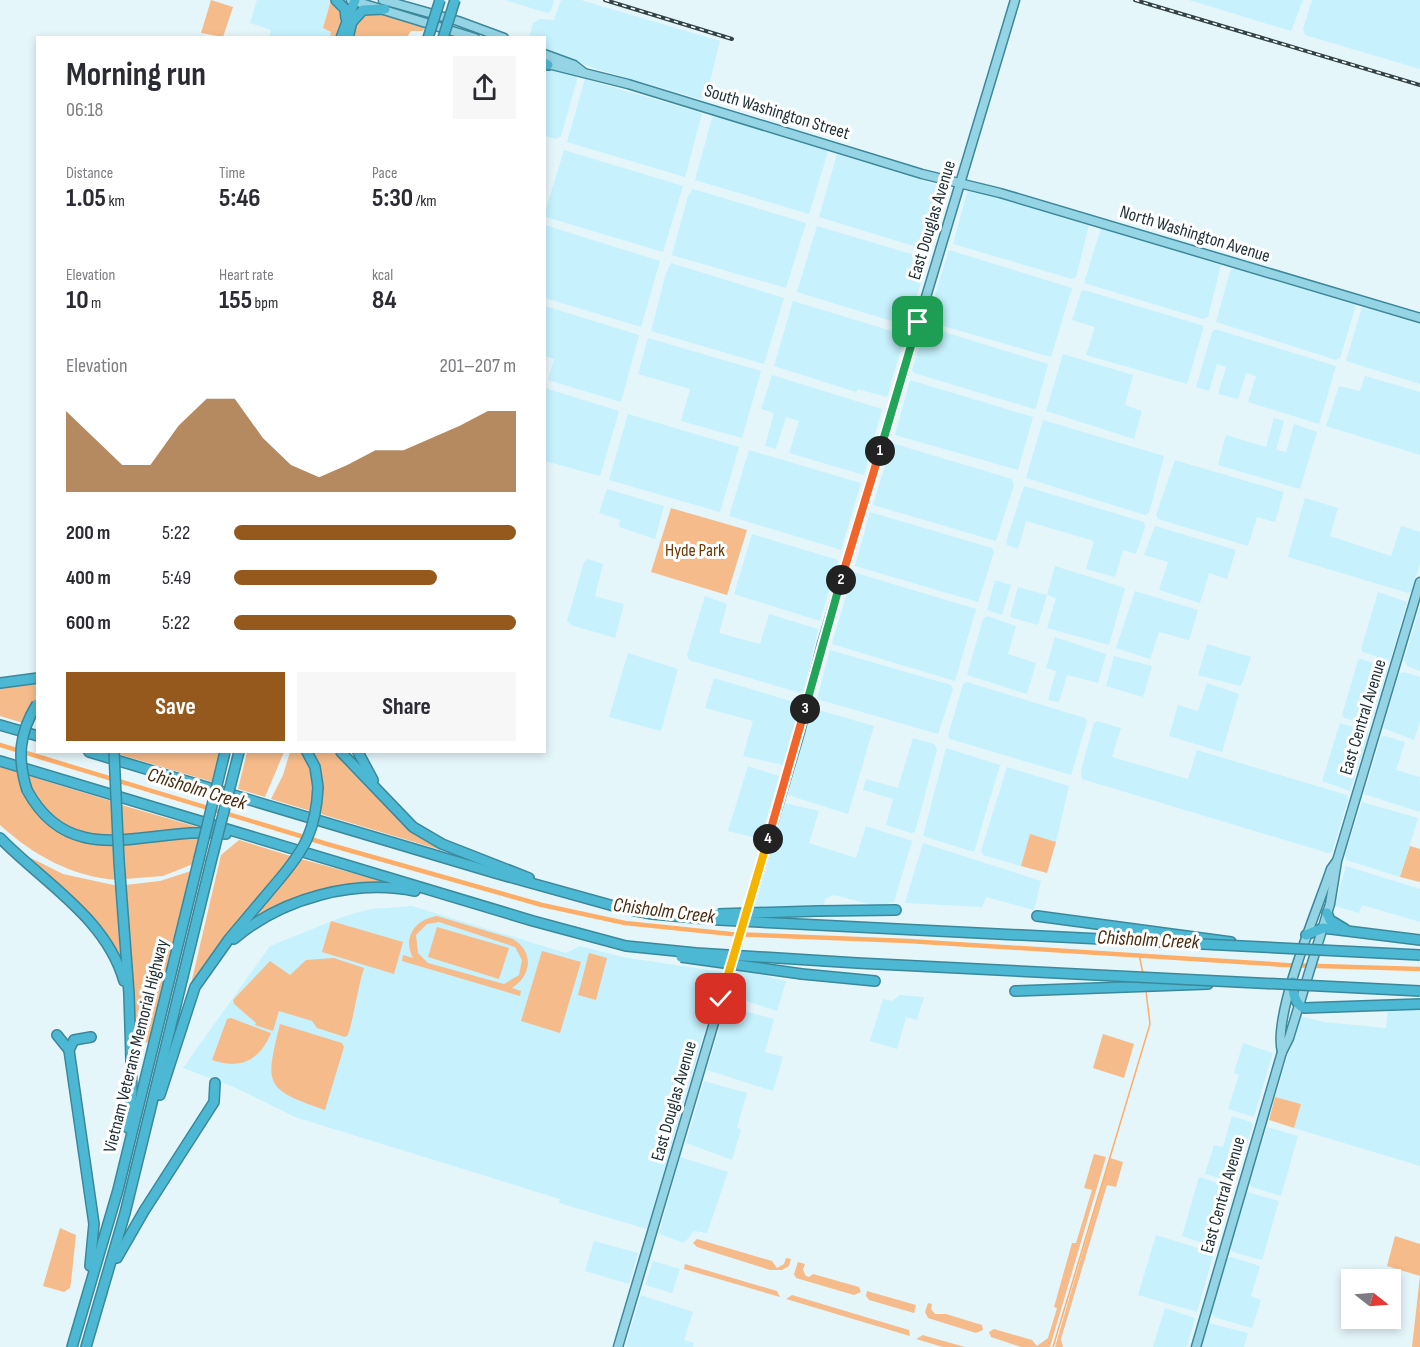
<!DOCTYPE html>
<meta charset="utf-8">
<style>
:root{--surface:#fff;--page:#f7f7f7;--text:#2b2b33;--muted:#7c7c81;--accent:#96591d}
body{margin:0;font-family:"Sofia Sans Condensed",sans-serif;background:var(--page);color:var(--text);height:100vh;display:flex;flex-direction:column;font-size:22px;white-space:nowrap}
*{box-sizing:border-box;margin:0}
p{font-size:20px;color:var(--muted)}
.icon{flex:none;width:33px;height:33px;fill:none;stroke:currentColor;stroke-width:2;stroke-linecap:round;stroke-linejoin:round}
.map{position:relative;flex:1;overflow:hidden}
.drawer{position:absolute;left:36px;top:36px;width:510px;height:717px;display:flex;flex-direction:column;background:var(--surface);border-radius:0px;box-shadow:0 3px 9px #0003}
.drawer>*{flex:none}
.needle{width:39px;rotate:107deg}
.tools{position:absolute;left:1341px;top:1269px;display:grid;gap:12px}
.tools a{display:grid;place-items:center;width:60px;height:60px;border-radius:0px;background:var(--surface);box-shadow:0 3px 9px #0003;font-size:30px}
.pin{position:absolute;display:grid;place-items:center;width:51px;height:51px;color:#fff;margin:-26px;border-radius:12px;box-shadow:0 3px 9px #0006}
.km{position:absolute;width:30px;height:30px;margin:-15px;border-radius:50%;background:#222;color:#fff;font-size:16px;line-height:30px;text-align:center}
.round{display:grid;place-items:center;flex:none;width:63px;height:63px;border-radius:0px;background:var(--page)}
.headline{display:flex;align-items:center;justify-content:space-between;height:102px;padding:0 30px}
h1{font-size:33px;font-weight:700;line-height:45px}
.metrics{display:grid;grid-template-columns:repeat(3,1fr);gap:9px;height:102px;padding:6px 30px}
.metrics div{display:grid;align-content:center}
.metrics b{font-size:26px;font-weight:700}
.metrics small{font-size:16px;font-weight:400}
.metrics p{font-size:16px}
.chart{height:168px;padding:12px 30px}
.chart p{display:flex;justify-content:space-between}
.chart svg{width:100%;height:108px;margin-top:6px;fill:var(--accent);opacity:.7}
.cta{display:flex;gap:12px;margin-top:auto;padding:12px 30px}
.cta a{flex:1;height:69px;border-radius:0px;background:var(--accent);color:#fff;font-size:24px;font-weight:700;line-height:69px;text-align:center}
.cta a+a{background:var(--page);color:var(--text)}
ul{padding:0 30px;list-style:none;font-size:20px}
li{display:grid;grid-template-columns:96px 72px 1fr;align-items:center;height:45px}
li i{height:15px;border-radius:8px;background:var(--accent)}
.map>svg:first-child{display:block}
.built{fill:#c6f1fd}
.green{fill:#f6bb8b;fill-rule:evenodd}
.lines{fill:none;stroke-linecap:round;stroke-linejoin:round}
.stream{stroke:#fead67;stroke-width:1.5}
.canal{stroke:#fead67;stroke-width:4.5}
.major-casing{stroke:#3c889b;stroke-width:11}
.highway-casing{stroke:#3c889b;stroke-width:12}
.major{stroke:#94d4e5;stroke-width:8}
.highway{stroke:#4cb8d3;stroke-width:9}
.rail-casing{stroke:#324348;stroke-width:4}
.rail{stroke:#fff;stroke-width:1.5;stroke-dasharray:4.5;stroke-linecap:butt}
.highway-bridge-casing{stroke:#3c889b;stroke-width:12;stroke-linecap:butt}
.highway-bridge{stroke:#4cb8d3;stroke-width:9}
.split-1-casing{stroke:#fff;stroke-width:12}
.split-2-casing{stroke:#fff;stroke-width:12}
.split-3-casing{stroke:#fff;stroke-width:12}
.split-4-casing{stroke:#fff;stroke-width:12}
.split-5-casing{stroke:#fff;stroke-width:12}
.split-6-casing{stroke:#fff;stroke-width:12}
.split-1{stroke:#22a559;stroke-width:8}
.split-2{stroke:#f0652b;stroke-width:8}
.split-3{stroke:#22a559;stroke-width:8}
.split-4{stroke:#f0652b;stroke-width:8}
.split-5{stroke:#f5b400;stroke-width:8}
.split-6{stroke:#f5b400;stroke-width:8}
.labels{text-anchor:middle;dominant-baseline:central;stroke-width:6;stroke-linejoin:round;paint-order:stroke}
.street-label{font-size:18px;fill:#1d2e33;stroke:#fff}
.park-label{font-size:18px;fill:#6c3900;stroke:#fff}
.water-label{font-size:20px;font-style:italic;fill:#4b2b0d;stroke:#fff}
</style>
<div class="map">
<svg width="1420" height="1347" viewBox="0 0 1420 1347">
<rect width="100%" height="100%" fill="#e5f6fb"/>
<g class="built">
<polygon points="257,0 331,0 323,28 332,32 330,37 269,37 271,30 250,23"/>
<polygon points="505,0 554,0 551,11 547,13"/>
<polygon points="561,0 581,0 720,41 706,97 700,99 596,69 545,49 544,38 529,38 533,23 540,19 554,20"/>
<polygon points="1189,0 1303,0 1291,31"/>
<polygon points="1312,0 1420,0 1420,69 1305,35 1303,29"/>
<polygon points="544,67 576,76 577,80 561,136 556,139 545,136"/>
<polygon points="585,79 702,113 685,177 567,142"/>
<polygon points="715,116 827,150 827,155 809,214 695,180 712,118"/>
<polygon points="564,150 683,186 663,252 546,217 546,209"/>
<polygon points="837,154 948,188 930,251 819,217"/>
<polygon points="693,189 806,223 786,288 672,255 688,196"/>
<polygon points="968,189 1089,225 1076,277 1072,279 953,244"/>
<polygon points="545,225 660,261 641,327 545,298"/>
<polygon points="817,226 928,259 908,326 797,292"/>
<polygon points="1101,228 1221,265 1208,317 1203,319 1084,283"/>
<polygon points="949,250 1072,288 1051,357 929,322 928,318"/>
<polygon points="671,263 784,298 764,364 651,331 666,273"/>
<polygon points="1233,268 1354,304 1355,308 1340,358 1336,360 1216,322 1230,271"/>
<polygon points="1084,290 1204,326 1187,384 1086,355 1095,327 1072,320 1081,292"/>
<polygon points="793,301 905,335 887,397 858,389 856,392 774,366"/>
<polygon points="545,306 639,335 621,402 548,380 554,359 545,356"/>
<polygon points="1362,307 1420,324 1420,384 1346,361"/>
<polygon points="928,327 1048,364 1036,408 1034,409 914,373 912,370 925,329"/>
<polygon points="1215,329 1336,366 1319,424 1248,402 1256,376 1246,373 1238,399 1218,394 1226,367 1217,364 1209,391 1196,387 1212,332"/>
<polygon points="648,338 761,371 742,438 681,421 690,389 638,374"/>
<polygon points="1063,354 1133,375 1125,405 1142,411 1134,439 1046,411"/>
<polygon points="772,375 882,409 864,475 789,453 799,421 786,417 776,449 765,446 774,413 761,409"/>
<polygon points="1365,376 1420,392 1420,455 1326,426 1339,386 1360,391"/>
<polygon points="910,380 1033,417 1018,470 895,435"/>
<polygon points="545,388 619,411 600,476 545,461"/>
<polygon points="628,414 739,447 720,512 609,480"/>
<polygon points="1274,418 1284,421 1276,450 1286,452 1294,424 1317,432 1300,489 1218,465 1226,435 1266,447"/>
<polygon points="1043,420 1164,456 1149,513 1145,515 1026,478"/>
<polygon points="892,443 1012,479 1014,485 996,541 873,505"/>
<polygon points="749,450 861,483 841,550 729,516"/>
<polygon points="1175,460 1284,492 1275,522 1257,517 1248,546 1158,519 1156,515"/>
<polygon points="1024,486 1144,522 1145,527 1136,554 1123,550 1115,577 1086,569 1094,541 1026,521 1018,549 1007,545 1006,542"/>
<polygon points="607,489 664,506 655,539 619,527 620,520 599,513"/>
<polygon points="1305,498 1338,508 1330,536 1391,556 1401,526 1420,532 1420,563 1411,592 1408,593 1288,557"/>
<polygon points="870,512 992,548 994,552 978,602 855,566"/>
<polygon points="1155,526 1236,550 1227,579 1209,573 1200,603 1159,590 1168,562 1144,555"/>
<polygon points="752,534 838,560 820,621 734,594"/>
<polygon points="588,559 603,564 595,596 624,604 615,638 571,625 567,621 584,562"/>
<polygon points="1055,566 1125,588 1109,645 1047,628 1056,598 1047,595 1038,625 1010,617 1018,587 1047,595"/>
<polygon points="853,572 976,609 955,681 832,644"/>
<polygon points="995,580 1011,585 1002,615 987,610"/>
<polygon points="1135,591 1198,610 1189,640 1159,632 1150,659 1116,648"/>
<polygon points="1378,592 1407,602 1390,661 1363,652 1361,649"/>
<polygon points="705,596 727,604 719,633 760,644 769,614 818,629 804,691 800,693 689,660 687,655"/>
<polygon points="1420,607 1420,671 1407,666 1404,660"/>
<polygon points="987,616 1016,626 1008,654 1036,663 1027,694 967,675 983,619"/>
<polygon points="1055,637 1106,654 1098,683 1067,675 1059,702 1048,700 1056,671 1046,668"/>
<polygon points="1207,644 1251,657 1241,686 1198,675"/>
<polygon points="830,650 951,685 953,689 938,734 817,699"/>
<polygon points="628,653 678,669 661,731 609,717"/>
<polygon points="1114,656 1152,666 1143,697 1106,686"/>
<polygon points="1361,659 1388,668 1370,725 1344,718 1342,715 1358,660"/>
<polygon points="1404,672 1420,677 1420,720 1414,740 1383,728 1399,674"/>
<polygon points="714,678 800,704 783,765 743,756 753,721 705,708"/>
<polygon points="967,682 1085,718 1087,722 1071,775 950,739 948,736 963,684"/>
<polygon points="1207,683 1239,694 1222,752 1169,736 1178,705 1198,711"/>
<polygon points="815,709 874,726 848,814 788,795 812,710"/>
<polygon points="1097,721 1121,728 1112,757 1188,779 1197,750 1347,795 1348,800 1332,852 1328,853 1082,779 1081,770 1094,723"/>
<polygon points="1340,723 1366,731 1369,734 1350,791 1322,781"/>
<polygon points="1385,736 1405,742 1396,770 1420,777 1420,812 1364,794 1381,737"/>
<polygon points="913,738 934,744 937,749 915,832 911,833 886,825 893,799 863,790 866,779 898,788"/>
<polygon points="946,748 1000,765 974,852 923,836"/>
<polygon points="748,766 779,776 761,839 728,831"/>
<polygon points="1007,767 1069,786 1056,842 1030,835 1021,866 983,855 981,851"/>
<polygon points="1362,802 1418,818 1400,877 1346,860 1345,855"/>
<polygon points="785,803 819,811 809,843 856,858 866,826 912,841 894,902 877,906 834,895 825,899 824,907 755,907"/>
<polygon points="923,843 1041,881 1034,910 986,897 982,907 905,903"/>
<polygon points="1346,866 1420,889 1420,922 1362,905 1359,913 1335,906"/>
<polygon points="412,906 566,953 580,946 622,957 722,972 647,1229 559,1203 560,1199 295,1117 234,1087 183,1068 270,946 342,917 371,909"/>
<polygon points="738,969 786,981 777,1011 730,996"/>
<polygon points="900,995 924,997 917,1020 906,1017 897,1049 870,1041 883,999 892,1001"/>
<polygon points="726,1006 774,1019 765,1052 783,1057 773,1091 707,1070"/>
<polygon points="1420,1009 1420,1166 1294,1128 1301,1104 1275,1097 1300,1016 1324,1022 1386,1028 1388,1010"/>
<polygon points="1243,1043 1273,1053 1254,1117 1228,1109 1239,1075 1234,1073"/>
<polygon points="704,1081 747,1093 737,1127 741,1130 732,1160 686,1143"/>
<polygon points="1232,1116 1251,1122 1253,1125 1234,1182 1205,1174 1214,1145 1223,1147"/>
<polygon points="1267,1127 1298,1136 1281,1196 1252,1187 1249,1183"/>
<polygon points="680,1157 728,1172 707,1233 694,1231 684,1243 659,1234"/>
<polygon points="1199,1177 1231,1187 1233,1190 1215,1247 1182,1236"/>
<polygon points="1247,1192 1279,1201 1262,1260 1233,1252 1230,1248"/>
<polygon points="1156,1235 1214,1253 1197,1312 1138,1295"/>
<polygon points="594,1241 638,1253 629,1284 585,1271"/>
<polygon points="1231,1257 1260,1266 1251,1296 1261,1300 1252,1328 1214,1317 1211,1312 1227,1258"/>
<polygon points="653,1261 680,1269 672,1293 645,1285"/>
<polygon points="641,1295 693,1312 684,1340 694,1343 693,1347 625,1347"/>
<polygon points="1165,1308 1195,1318 1187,1347 1153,1347"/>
<polygon points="1209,1323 1248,1333 1244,1347 1201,1347"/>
</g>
<g class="green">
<polygon points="211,0 233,7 223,37 201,33"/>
<polygon points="331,0 342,8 343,21 337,37 330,37 331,32 323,28"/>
<polygon points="376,12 425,26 423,31 411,31 407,37 351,38 356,20 362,14"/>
<polygon points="671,508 747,530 727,595 651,572"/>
<polygon points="37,681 37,699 23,723 0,716 0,686"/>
<polygon points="119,752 220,752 213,782 118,754"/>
<polygon points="247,752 284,752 265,797 238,789"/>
<polygon points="290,752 305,752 315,783 314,812 271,799 283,775"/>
<polygon points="312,752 339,752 397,817 411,829 445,849 444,851 321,814 322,787"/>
<path d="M0,767l18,5 2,8c29,45 37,61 94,65l4,35c-46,-3 -85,-25 -118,-55z"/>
<path d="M26,775l85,26 3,36c-41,3 -76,-25 -88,-62z"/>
<polygon points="118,804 201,828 201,830 120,835"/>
<polygon points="1030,834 1056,842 1047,873 1021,866"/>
<polygon points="200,836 193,864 163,876 125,879 121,844"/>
<polygon points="239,840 294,857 209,958 190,988 221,855"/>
<polygon points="1410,846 1420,849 1420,882 1400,877"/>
<polygon points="31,858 63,874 118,886 123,962 96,922 30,861"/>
<polygon points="301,859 385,882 329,890 247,925 278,890"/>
<polygon points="191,871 149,1043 135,1039 125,885 160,881"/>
<path d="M437,916l76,23c21,13 19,36 -1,49l9,3 -1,5 -118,-35 1,-6 10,3c-11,-21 3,-39 24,-42zM439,922l76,25 7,13 -3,15 -15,9 -76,-21 -10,-10 -2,-18 11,-11z"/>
<polygon points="331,921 403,942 394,974 322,952"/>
<polygon points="437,927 509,948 499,979 428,957"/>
<polygon points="542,951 581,962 560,1033 521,1021"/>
<polygon points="589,953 607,958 596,1000 578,995"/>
<path d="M334,958l30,10c-7,23 -9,44 -16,67l-3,2 -28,-9 -5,-7 -33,-10 -6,20 -18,-6 1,-2 -22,-19 -1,-4 37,-39 20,14 16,-15z"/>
<path d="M231,1018l40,15c-11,27 -31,37 -59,27l15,-41z"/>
<path d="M280,1024l62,19 2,4 -19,63c-61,-21 -60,-25 -45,-86z"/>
<polygon points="1103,1034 1134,1044 1124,1078 1093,1068"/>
<polygon points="1275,1097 1301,1104 1294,1128 1269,1120"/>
<polygon points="1094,1154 1106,1157 1050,1347 1021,1347 991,1337 989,1332 994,1329 1032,1340 1037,1346 1048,1338 1057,1308 1054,1307 1072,1243 1076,1243 1092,1190 1084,1188"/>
<polygon points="1110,1158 1123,1162 1116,1187 1107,1185 1061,1339 1063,1347 1055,1347"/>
<polygon points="60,1228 76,1235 71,1282 70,1288 64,1292 43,1286"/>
<polygon points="1395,1236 1420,1244 1420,1347 1412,1347 1420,1276 1387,1266"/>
<polygon points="697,1239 772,1261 777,1268 784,1264 786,1258 791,1259 789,1266 782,1270 770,1270 697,1247 693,1243"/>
<polygon points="798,1262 805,1264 803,1270 806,1276 809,1277 813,1274 859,1287 861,1292 854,1295 796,1278 794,1274"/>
<polygon points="685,1264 777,1291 780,1297 684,1269"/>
<polygon points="867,1291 916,1305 914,1313 869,1300 866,1296"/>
<polygon points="792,1295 909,1330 910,1336 786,1299"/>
<polygon points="928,1303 932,1304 931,1309 935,1314 946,1314 982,1325 983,1330 976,1333 928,1318 925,1312"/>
<polygon points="923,1335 926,1336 965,1347 943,1347 916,1339"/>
</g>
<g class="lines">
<g class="stream">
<polyline points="1139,954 1143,974"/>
<polyline points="1053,1347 1150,1024 1146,991"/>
</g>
<polyline class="canal" points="0,745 327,844 542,905 625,923 731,934 908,941 1286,965 1420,969"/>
<defs>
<g id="major">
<polyline points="351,0 475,38"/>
<polyline points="383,0 458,21 504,38"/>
<polyline points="544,54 574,65 583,72"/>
<polyline points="544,63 628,84 922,174 1000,193 1420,318"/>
<path d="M1282,1052c-10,-36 36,-144 49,-183l5,-7"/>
<polyline points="618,1347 800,732 822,644 1015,0"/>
<polyline points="1196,1347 1282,1052 1289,1038 1330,904 1337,861 1420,582"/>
</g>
<g id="highway">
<polyline points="336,0 345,9 346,18"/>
<polyline points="352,22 363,10 385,9"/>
<polyline points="341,38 355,0"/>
<polyline points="348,38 353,17"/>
<polyline points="544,64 548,65"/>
<polyline points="0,683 38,678"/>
<polyline points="0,725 38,736"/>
<polyline points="89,752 495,873 621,908"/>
<polyline points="307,752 315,767 318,787"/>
<polyline points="341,752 413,827 442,844 529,878"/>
<polyline points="358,752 373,780"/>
<polyline points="0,761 533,921 626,946"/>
<path d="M27,790c46,85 125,34 199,44"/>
<path d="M0,838c44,45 106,80 124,143"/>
<polyline points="119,861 129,994 132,1092 128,1128"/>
<polyline points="818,911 896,910"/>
<polyline points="1327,913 1330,920 1345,929"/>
<polyline points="1037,916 1231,942"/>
<polyline points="1306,935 1323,928 1420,940"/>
<path d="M234,939c48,-41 120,-60 181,-48"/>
<polyline points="802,974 875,981"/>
<path d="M1293,982c0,11 1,21 11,26l116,-4"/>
<polyline points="1015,991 1208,984"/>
<polyline points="57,1035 69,1050"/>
<polyline points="160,1095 195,987 229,939 278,881"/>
<polyline points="117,1258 144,1211 214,1102 215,1083"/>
<polyline points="90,1266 94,1224 69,1050 74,1040 91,1037"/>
<polyline points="72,1347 118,1190 199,859"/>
<polyline points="86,1347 125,1213 211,862"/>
</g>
</defs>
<use href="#major" class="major-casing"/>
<use href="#highway" class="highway-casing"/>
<use href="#major" class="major"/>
<use href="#highway" class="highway"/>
<defs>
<g id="rail">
<polyline points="605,0 732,39"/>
<polyline points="1135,0 1420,85"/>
</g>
</defs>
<use href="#rail" class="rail-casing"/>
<use href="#rail" class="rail"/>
<defs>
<g id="highway-bridge">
<polyline points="428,38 440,0"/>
<polyline points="443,38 455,0"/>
<polyline points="114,752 119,861"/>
<path d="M27,790c-10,-32 -8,-57 10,-86"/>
<polyline points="199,859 225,752"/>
<polyline points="211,862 239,752"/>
<path d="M278,881c27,-32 38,-51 40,-94"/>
<polyline points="621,908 652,914 719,920 1420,955"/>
<polyline points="718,914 818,911"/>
<polyline points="626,946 696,953 857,963 1420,991"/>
<polyline points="681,957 802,974"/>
</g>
</defs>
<use href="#highway-bridge" class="highway-bridge-casing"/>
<use href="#highway-bridge" class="highway-bridge"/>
</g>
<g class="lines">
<defs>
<polyline id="split-1" points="880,451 918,322"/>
<polyline id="split-2" points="841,580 880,451"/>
<polyline id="split-3" points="805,709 841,580"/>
<polyline id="split-4" points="768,839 805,709"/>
<polyline id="split-5" points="730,968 768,839"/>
<polyline id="split-6" points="721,999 730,968"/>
</defs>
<use href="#split-1" class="split-1-casing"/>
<use href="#split-2" class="split-2-casing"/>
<use href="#split-3" class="split-3-casing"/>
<use href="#split-4" class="split-4-casing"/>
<use href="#split-5" class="split-5-casing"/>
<use href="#split-6" class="split-6-casing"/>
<use href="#split-1" class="split-1"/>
<use href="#split-2" class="split-2"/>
<use href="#split-3" class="split-3"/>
<use href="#split-4" class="split-4"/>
<use href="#split-5" class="split-5"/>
<use href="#split-6" class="split-6"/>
</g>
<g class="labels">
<g class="street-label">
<text transform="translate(777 112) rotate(17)">South Washington Street</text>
<text transform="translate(932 220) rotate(-73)">East Douglas Avenue</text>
<text transform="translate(1195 234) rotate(17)">North Washington Avenue</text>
<text transform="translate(1363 717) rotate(-73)">East Central Avenue</text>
<text transform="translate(136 1046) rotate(-76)">Vietnam Veterans Memorial Highway</text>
<text transform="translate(674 1101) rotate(-74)">East Douglas Avenue</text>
<text transform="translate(1223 1195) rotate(-74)">East Central Avenue</text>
</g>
<g class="park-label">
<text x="695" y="550">Hyde Park</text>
</g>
<g class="water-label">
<text transform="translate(197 789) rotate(17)">Chisholm Creek</text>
<text transform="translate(664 911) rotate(7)">Chisholm Creek</text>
<text transform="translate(1148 940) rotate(3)">Chisholm Creek</text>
</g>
</g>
</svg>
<div class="tools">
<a><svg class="needle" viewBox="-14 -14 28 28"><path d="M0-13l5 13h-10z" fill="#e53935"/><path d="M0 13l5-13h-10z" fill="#7c7c81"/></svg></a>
</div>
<div class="pin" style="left:918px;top:322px;background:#1e9e55"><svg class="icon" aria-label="arrive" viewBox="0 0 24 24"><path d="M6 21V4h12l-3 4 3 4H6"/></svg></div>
<div class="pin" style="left:721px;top:999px;background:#d93025"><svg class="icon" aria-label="check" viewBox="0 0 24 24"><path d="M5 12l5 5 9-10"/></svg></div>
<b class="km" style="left:880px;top:451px">1</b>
<b class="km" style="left:841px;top:580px">2</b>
<b class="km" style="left:805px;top:709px">3</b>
<b class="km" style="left:768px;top:839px">4</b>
<section class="drawer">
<div class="headline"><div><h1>Morning run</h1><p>06:18</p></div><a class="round"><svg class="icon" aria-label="share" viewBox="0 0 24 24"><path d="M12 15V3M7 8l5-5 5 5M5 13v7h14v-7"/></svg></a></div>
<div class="metrics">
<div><p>Distance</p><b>1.05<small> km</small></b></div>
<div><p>Time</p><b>5:46</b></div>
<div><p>Pace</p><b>5:30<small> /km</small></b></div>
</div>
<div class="metrics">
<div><p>Elevation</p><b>10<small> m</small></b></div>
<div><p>Heart rate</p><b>155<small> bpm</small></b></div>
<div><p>kcal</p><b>84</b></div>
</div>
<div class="chart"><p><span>Elevation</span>201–207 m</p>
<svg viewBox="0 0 160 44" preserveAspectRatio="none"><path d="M0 44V11L10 22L20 33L30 33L40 17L50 6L60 6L70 22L80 33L90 38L100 33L110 27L120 27L130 22L140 17L150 11L160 11V44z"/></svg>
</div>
<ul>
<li><b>200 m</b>5:22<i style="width:100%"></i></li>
<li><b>400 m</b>5:49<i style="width:72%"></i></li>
<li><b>600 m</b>5:22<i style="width:100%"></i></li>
</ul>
<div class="cta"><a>Save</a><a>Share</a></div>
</section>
</div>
